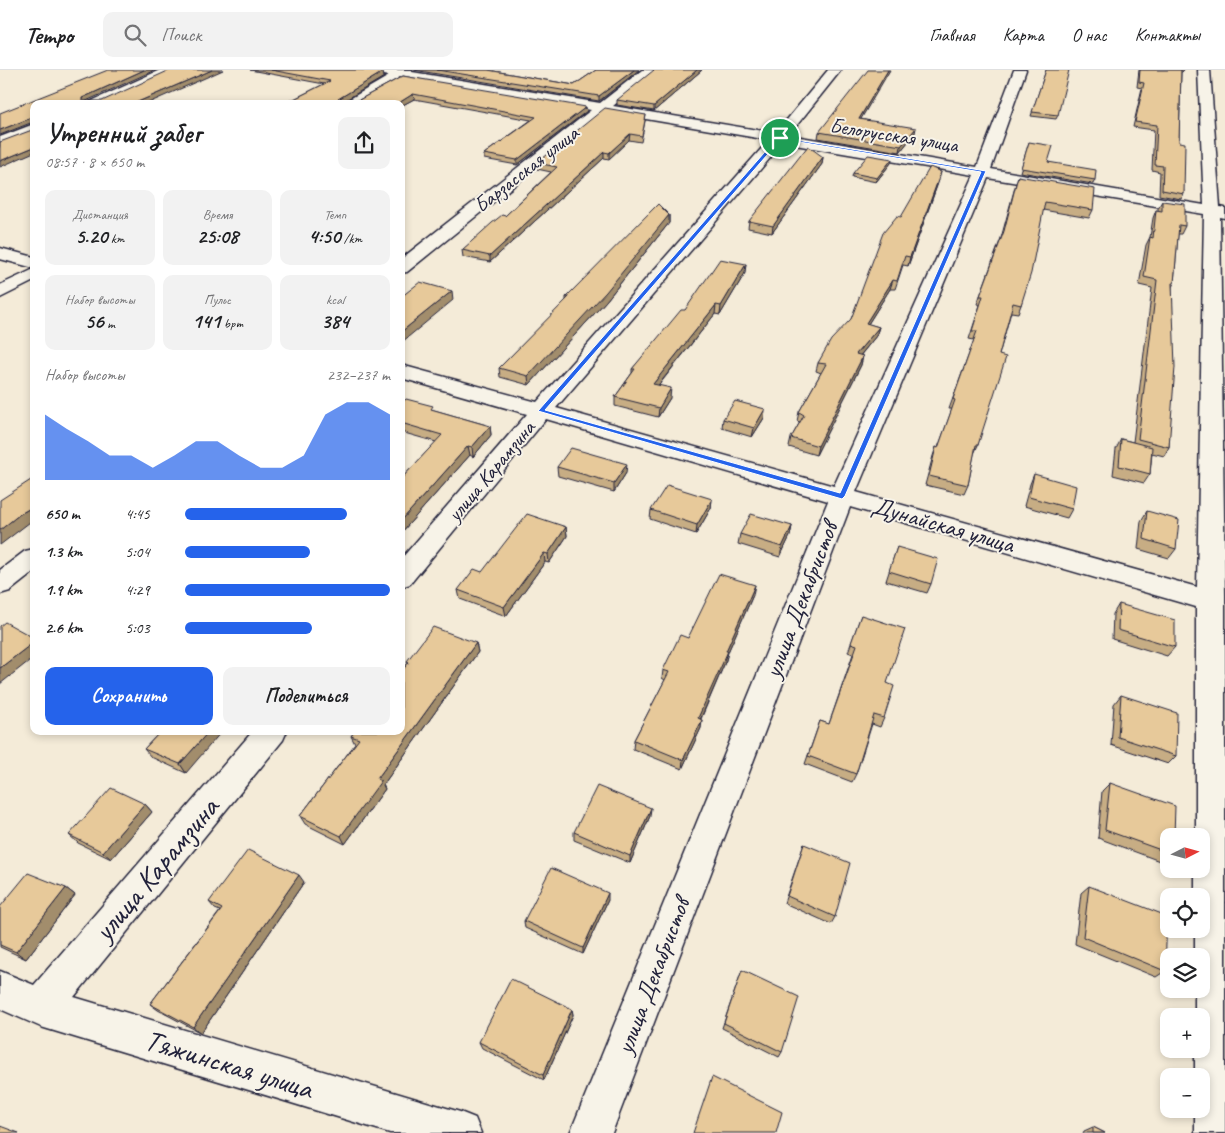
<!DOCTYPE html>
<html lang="ru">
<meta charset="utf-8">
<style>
:root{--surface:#fff;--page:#f2f2f2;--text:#202124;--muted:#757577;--line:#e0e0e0;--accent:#2563eb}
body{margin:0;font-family:Caveat,sans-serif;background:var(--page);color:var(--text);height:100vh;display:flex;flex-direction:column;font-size:19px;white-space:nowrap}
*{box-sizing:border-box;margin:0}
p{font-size:16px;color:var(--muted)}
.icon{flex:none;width:28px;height:28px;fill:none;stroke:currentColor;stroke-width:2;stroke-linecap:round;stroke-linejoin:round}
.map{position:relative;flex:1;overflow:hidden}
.panel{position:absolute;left:30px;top:30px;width:375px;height:635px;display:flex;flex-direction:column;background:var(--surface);border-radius:10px;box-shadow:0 2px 8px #0003}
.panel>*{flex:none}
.needle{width:32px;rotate:84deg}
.fabs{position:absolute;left:1160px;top:758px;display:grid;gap:10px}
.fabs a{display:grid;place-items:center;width:50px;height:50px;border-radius:10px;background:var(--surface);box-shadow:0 2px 8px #0003;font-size:25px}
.pin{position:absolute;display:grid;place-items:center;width:42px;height:42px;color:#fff;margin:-21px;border:2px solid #fff;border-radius:50%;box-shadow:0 1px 5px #0007}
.round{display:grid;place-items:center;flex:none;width:52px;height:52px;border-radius:10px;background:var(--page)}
.headline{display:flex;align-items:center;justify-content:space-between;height:85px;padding:0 15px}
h1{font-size:28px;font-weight:800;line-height:38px}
.stats{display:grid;grid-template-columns:repeat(3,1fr);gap:8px;height:85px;padding:5px 15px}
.stats div{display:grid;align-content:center;border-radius:10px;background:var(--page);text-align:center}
.stats b{font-size:21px;font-weight:800}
.stats small{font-size:14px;font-weight:400}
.stats p{font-size:14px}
.chart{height:140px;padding:10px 15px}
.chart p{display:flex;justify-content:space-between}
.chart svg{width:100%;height:90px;margin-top:5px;fill:var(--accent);opacity:.7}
.primary-button{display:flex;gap:10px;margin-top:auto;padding:10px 15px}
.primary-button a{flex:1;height:58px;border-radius:10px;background:var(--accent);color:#fff;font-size:20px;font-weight:800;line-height:58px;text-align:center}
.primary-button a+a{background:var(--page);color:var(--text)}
ul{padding:0 15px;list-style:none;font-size:16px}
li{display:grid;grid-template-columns:80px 60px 1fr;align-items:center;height:38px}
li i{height:12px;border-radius:6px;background:var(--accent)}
header{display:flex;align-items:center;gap:30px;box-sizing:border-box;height:70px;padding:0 25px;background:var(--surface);border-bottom:1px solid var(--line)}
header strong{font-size:24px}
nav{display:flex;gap:28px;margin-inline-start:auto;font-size:18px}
.search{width:350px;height:45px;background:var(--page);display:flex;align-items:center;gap:12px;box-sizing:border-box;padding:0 18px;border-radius:10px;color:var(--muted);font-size:19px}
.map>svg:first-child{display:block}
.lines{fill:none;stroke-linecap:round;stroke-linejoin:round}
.minor-casing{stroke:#22223b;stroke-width:3}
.minor{fill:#f7f3e8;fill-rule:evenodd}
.wall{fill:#c7ad84;stroke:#22223b}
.shaded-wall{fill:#a28d6c;stroke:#22223b}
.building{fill:#e7c99a;stroke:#22223b}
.route{fill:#2563eb;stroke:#fff;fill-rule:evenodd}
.labels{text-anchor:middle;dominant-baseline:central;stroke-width:4;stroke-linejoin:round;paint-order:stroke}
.far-street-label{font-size:21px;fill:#22223b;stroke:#f7f3e8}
.street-label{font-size:25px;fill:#22223b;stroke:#f7f3e8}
.near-street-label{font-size:30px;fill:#22223b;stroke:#f7f3e8}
</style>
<header>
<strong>Tempo</strong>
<div class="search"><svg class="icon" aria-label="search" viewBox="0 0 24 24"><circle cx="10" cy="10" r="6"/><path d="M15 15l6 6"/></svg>Поиск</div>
<nav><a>Главная</a><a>Карта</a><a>О нас</a><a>Контакты</a></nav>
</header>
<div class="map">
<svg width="1225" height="1063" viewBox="0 0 1225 1063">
<rect width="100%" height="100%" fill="#f4ebd8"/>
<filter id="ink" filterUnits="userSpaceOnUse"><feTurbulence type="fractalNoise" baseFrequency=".02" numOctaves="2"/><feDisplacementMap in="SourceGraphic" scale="10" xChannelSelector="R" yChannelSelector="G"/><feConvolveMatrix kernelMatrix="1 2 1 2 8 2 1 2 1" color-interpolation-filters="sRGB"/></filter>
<g filter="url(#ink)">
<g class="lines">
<defs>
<g id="minor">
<polygon points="160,0 177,0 103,34 85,34"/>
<path d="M372,0h40v2l188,31 42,-33h14l-43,36 163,27 52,-63h13l-52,65 188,32 37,-97h12l-35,99 213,36 -6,-135h12l10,137 5,1v10l-5,-1 5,378v538h-30v-24h6v-33h-6v-27h6v-33h-6v-27h6v-33h-6v-27h6v-33h-6v-27h6v-33h-5v-229l-346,-100 -238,626h-42l258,-632 -282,-82 -136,165 -9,3v-28l126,-145 -126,-36v-13l136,37 232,-262 -164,-28 -198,160 -6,1v-14l190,-149 -188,-32 -46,26h-16l48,-28 -15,-3zM783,73l191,32 -140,311 -278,-78zM988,108l216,36 -7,373 -341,-95z"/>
<polygon points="34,54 34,63 0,76 0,67"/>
<polygon points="0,178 34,187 34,198 0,189"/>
<polygon points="34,199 34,211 0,228 0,215"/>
<polygon points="34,479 34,502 10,521 0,524 0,500 25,481"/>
<polygon points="253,661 287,661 283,670 74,927 460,1042 475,1048 481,1063 390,1063 41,957 0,939 0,901 34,915"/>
</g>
</defs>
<use href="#minor" class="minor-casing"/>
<use href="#minor" class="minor"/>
</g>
<g class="wall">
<polygon points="250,0 373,0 384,7 343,31 357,31 403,6 587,41 517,95 484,89 484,84 531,50 414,29 401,36 401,34 284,34 324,14"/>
<polygon points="414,0 488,0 574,15 596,0 639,0 599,31"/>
<polygon points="702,0 654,41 617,35 617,30"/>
<polygon points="1046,0 1058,45 1056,49 1031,46"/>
<polygon points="1139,0 1184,0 1182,2 1181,2 1179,72 1184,124 1181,129 1159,125 1160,102 1152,100 1154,60 1133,57 1142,18 1137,17"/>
<polygon points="646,45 645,51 641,72 629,70 609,89 604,88 490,192 463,187 462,180 505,146 551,102 537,99 537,93"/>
<polygon points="861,49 915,63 900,82 818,68 819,62"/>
<polygon points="1029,72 1048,92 1095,110 1093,114 1020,102"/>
<polygon points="823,87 822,94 772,163 748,158 749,151"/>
<polygon points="891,93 876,112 852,107 853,103"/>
<polygon points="1018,106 1093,140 1089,148 1043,140 1021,235 1018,243 1011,242 999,285 978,375 974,384 968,415 964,424 925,415 933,386 936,377 938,378 952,339 949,339 974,270 969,269 980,235 977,234 1001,168"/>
<polygon points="939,110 908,196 903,195 895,219 890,219 868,254 879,257 876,266 860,286 863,286 861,295 816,385 789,377 791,368 800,352 797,351 799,342 821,303 816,301 818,293 851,249 901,147"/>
<polygon points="1162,131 1185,156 1181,164 1178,164 1174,213 1172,217 1169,377 1164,386 1152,383 1150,404 1144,413 1113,405 1116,379 1121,369 1133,372 1152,218 1139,215 1146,175 1150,167 1153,148 1156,140 1158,141 1158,138"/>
<polygon points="669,145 669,153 606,231 529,315 500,307 499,298 566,231 566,227"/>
<polygon points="745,203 720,245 715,244 659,315 670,328 658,347 615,336 615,327 632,303 632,299 685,240"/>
<polygon points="401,334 434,340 490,356 491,365 473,387 470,385 401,463 401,409 436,372 401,362"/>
<polygon points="765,339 764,348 752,367 722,358 723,349"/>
<polygon points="557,397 626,403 614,422 558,406"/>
<polygon points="1034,404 1072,439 1067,448 1024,436 1030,414"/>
<polygon points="712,429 711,438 696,464 650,449 651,440"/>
<polygon points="1147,441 1176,479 1169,488 1138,479 1141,451"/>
<polygon points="792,456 790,466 780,487 738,474 740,464"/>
<polygon points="566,457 567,466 549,493 545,492 506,546 460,529 458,520 482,502"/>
<polygon points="897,477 931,514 927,523 886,511"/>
<polygon points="753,525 728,582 726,590 701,649 701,658 682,699 633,679 634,670 665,610 662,608 663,600 688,568"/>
<polygon points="1119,534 1175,577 1167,586 1112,569 1113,544"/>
<polygon points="861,545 887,613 884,648 880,657 872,654 856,704 852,712 805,694 820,651 829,654 853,584 848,582"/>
<polygon points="476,573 478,582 383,715 385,719 345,774 305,754 300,746 355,674 351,666 408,593 407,591"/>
<polygon points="1121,625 1176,686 1168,694 1111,675 1114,634"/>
<polygon points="161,661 186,703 151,687 144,679"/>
<polygon points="1110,713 1169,766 1169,790 1165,793 1098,768 1102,721"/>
<polygon points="145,734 152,742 111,789 78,773 69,765"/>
<polygon points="650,746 630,793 574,770 574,762"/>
<polygon points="804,774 835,847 831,854 784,833"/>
<polygon points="304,812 201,963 158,940 150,934 220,841 215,839 209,832"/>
<polygon points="1089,816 1165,901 1156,907 1075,874 1081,823"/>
<polygon points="66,818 75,825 26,889 0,877 0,837"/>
<polygon points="608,830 583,884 525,858 524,851"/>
<polygon points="742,900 782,982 779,987 722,958"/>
<polygon points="572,939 573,945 544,1010 482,978 479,972"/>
<polygon points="1093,1057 1105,1063 1083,1063 1084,1061"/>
</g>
<g class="shaded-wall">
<polygon points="144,0 155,0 84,32 82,31 82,28"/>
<polygon points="212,0 223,0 146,34 133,34"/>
<polygon points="634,0 639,0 599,31 599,26"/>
<polygon points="697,0 702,0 654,41 654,36"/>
<polygon points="888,0 890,0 858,54 859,49"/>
<polygon points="383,2 384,7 339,34 338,29"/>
<polygon points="413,24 414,29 401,36 401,34 397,34"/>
<polygon points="586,37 587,41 517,95 517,90"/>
<polygon points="31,48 33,52 0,65 0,60"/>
<polygon points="916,58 915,63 900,82 901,76"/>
<polygon points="630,64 629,70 609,89 609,83"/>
<polygon points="34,77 34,82 0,97 0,91"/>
<polygon points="604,82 604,88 490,192 490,186"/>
<polygon points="823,87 822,94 772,163 773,156"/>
<polygon points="892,89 891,93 876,112 877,108"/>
<polygon points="941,102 939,110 908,196 910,187"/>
<polygon points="669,145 669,153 606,231 529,315 528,306"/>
<polygon points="746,194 745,203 720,245 721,236"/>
<polygon points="893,210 890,219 863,262 866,253"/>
<polygon points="452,221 453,230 402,272 401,262"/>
<polygon points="716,235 715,244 652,323 653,314"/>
<polygon points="879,257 876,266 854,293 856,284"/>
<polygon points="863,286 861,295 816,385 818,376"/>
<polygon points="671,318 670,328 658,347 659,338"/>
<polygon points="765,339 764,348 752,367 754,358"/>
<polygon points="490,356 491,365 473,387 472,377"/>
<polygon points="468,376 470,385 401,463 401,451"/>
<polygon points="627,394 626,403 614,422 614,413"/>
<polygon points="712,429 711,438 696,464 697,455"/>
<polygon points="34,436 34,449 0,475 0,460 20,444"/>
<polygon points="792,456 790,466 780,487 782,477"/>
<polygon points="566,457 567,466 549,493 548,484"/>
<polygon points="544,483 545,492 506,546 504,537"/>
<polygon points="755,515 753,525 728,582 726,590 697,657 698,648 726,581"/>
<polygon points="34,572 34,587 0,614 0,598"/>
<polygon points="476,573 478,582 383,715 385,719 345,774 341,766 377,709"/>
<polygon points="702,650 701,658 682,699 683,690"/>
<polygon points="209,661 222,661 186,703 180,694"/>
<polygon points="145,734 152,742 111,789 103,782"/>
<polygon points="651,738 650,746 630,793 630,786"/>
<polygon points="299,805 304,812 201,963 193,957"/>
<polygon points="66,818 75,825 26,889 16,882"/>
<polygon points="608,823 608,830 583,884 583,878"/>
<polygon points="572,939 573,945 544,1010 543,1005"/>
</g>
<g class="building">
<polygon points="108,0 144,0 82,28 82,31 102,31 170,0 212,0 133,34 34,34 34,77 0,91 0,72 32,60 34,49 31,48 0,60 0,43"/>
<polygon points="271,0 373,0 383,2 338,29 340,31 357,31 403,6 586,37 517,90 484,84 536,47 413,24 397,34 284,34 330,11"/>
<polygon points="437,0 488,0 574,15 596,0 634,0 599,26"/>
<polygon points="654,0 697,0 654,36 617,30"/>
<polygon points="868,0 888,0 859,49 916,58 901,76 819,62"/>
<polygon points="1046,0 1069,0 1058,45 1032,42"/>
<polygon points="1140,0 1181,0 1179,72 1185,73 1184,124 1162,120 1163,96 1155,95 1157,55 1135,52 1144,13 1139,12"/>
<polygon points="605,38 646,45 642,66 630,64 609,83 604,82 490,186 462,180 492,153 502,145 505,146 557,97 537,93"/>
<polygon points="1029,72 1053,76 1048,92 1096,100 1095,110 1021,98"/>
<polygon points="808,76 823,87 773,156 749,151"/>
<polygon points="868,85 892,89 877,108 853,103"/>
<polygon points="930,97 941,102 910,187 905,186 897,211 893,210 866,253 879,257 856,284 863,286 818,376 791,368 804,345 799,342 826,294 818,293 831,270 851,249 883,163 897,146 901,147"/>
<polygon points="1018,106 1095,119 1093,140 1045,132 1031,203 1021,235 1013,233 999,285 1006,287 978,375 976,375 968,415 929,406 936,377 938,378 955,330 953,329 977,261 972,261 983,226 980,226 1004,161"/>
<polygon points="1162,131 1185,134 1185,156 1179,155 1174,213 1172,213 1175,297 1169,377 1138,369 1157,210 1144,207 1150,167 1153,168 1156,140 1162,141"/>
<polygon points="658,134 669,145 606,222 528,306 499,298 569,227 566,227"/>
<polygon points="720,189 746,194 721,236 716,235 653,314 671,318 659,338 615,327 635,299 632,299 681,240 685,240"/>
<polygon points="420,212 452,221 401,262 401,227"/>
<polygon points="406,329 433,336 431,339 490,356 472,377 468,376 401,451 401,409 442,365 401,353 401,334"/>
<polygon points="735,331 765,339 754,358 723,349"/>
<polygon points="1121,369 1152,377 1150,404 1119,396"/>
<polygon points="571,378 627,394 614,413 557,397"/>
<polygon points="1034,404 1076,416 1072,439 1029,427"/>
<polygon points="34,408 34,436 20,444 0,460 0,430"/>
<polygon points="667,415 712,429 697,455 651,440"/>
<polygon points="1147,441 1179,450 1176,479 1144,469"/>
<polygon points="527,444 566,457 548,484 544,483 504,537 458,520 474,499 482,502"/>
<polygon points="751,444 792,456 782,477 740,464"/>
<polygon points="897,477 938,489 931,514 889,501"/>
<polygon points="719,504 755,515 726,581 728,581 698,648 702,650 683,690 634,670 669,602 663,600 680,565 688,568"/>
<polygon points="1119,534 1175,550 1175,577 1118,560"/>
<polygon points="861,545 905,559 887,613 894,616 884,648 874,645 856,704 808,686 820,651 829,654 857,575 851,573"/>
<polygon points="5,552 34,568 34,572 0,598 0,556"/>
<polygon points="433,557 476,573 377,709 381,711 341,766 300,746 359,669 351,666 355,661 401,661 401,602 409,592 407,591"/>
<polygon points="1121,625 1177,643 1176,686 1118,667"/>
<polygon points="161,661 209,661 180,694 144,679"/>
<polygon points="1110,713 1175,736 1174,766 1169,766 1169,783 1105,760"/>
<polygon points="597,716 651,738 630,786 574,762"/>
<polygon points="111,718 145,734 103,782 69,765"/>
<polygon points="804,774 850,793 835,847 787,826"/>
<polygon points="248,780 299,805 193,957 150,934 222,839 209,832"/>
<polygon points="551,798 608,823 583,878 524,851"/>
<polygon points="28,803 66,818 16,882 0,875 0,837"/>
<polygon points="1089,816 1167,846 1165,901 1083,867"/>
<polygon points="742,900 799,927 782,982 724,953"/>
<polygon points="511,909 572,939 543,1005 479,972"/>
<polygon points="712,1007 782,1042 776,1063 693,1063"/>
<polygon points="0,1056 19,1063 0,1063"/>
<polygon points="1093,1057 1105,1063 1093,1063"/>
</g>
</g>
<path class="route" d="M778,67l208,34 -141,325 -3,3 -304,-88zM781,69l200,33 -141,321 -295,-83z"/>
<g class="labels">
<g class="far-street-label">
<text transform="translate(894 65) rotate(9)">Белорусская улица</text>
<text transform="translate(526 99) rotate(-38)">Барзасская улица</text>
<text transform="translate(491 401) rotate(-50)">улица Карамзина</text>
</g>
<g class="street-label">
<text transform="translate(943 455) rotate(16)">Дунайская улица</text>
<text transform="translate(801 530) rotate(-69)">улица Декабристов</text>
<text transform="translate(653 906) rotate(-69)">улица Декабристов</text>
</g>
<g class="near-street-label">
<text transform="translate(156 799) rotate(-50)">улица Карамзина</text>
<text transform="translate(229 994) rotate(17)">Тяжинская улица</text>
</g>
</g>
</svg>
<div class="fabs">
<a><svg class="needle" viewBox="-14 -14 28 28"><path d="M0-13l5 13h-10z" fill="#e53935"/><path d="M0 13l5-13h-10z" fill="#757577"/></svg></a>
<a><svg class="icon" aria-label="locate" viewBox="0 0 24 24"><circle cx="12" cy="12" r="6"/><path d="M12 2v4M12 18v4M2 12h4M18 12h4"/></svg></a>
<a><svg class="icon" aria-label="layers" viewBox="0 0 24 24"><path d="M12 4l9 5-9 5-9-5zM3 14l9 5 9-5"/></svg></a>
<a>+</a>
<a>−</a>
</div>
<div class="pin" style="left:780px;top:68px;background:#1e9e55"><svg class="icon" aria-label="arrive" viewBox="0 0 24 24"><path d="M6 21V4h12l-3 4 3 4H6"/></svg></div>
<section class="panel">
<div class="headline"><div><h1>Утренний забег</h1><p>08:57 · 8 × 650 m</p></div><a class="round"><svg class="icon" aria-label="share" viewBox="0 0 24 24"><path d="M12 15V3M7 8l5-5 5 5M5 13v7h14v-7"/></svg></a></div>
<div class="stats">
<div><p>Дистанция</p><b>5.20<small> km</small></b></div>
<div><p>Время</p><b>25:08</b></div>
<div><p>Темп</p><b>4:50<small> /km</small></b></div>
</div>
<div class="stats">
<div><p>Набор высоты</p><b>56<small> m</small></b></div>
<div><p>Пульс</p><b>141<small> bpm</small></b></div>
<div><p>kcal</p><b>384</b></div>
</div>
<div class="chart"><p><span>Набор высоты</span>232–237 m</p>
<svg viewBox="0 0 160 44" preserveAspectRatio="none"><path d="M0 44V12L10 19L20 25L30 32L40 32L50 38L60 32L70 25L80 25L90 32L100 38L110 38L120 32L130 12L140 6L150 6L160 12V44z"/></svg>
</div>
<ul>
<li><b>650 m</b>4:45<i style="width:79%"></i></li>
<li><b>1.3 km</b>5:04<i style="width:61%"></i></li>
<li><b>1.9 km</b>4:29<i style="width:100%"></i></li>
<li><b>2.6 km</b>5:03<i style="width:62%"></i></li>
</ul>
<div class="primary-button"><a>Сохранить</a><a>Поделиться</a></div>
</section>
</div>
